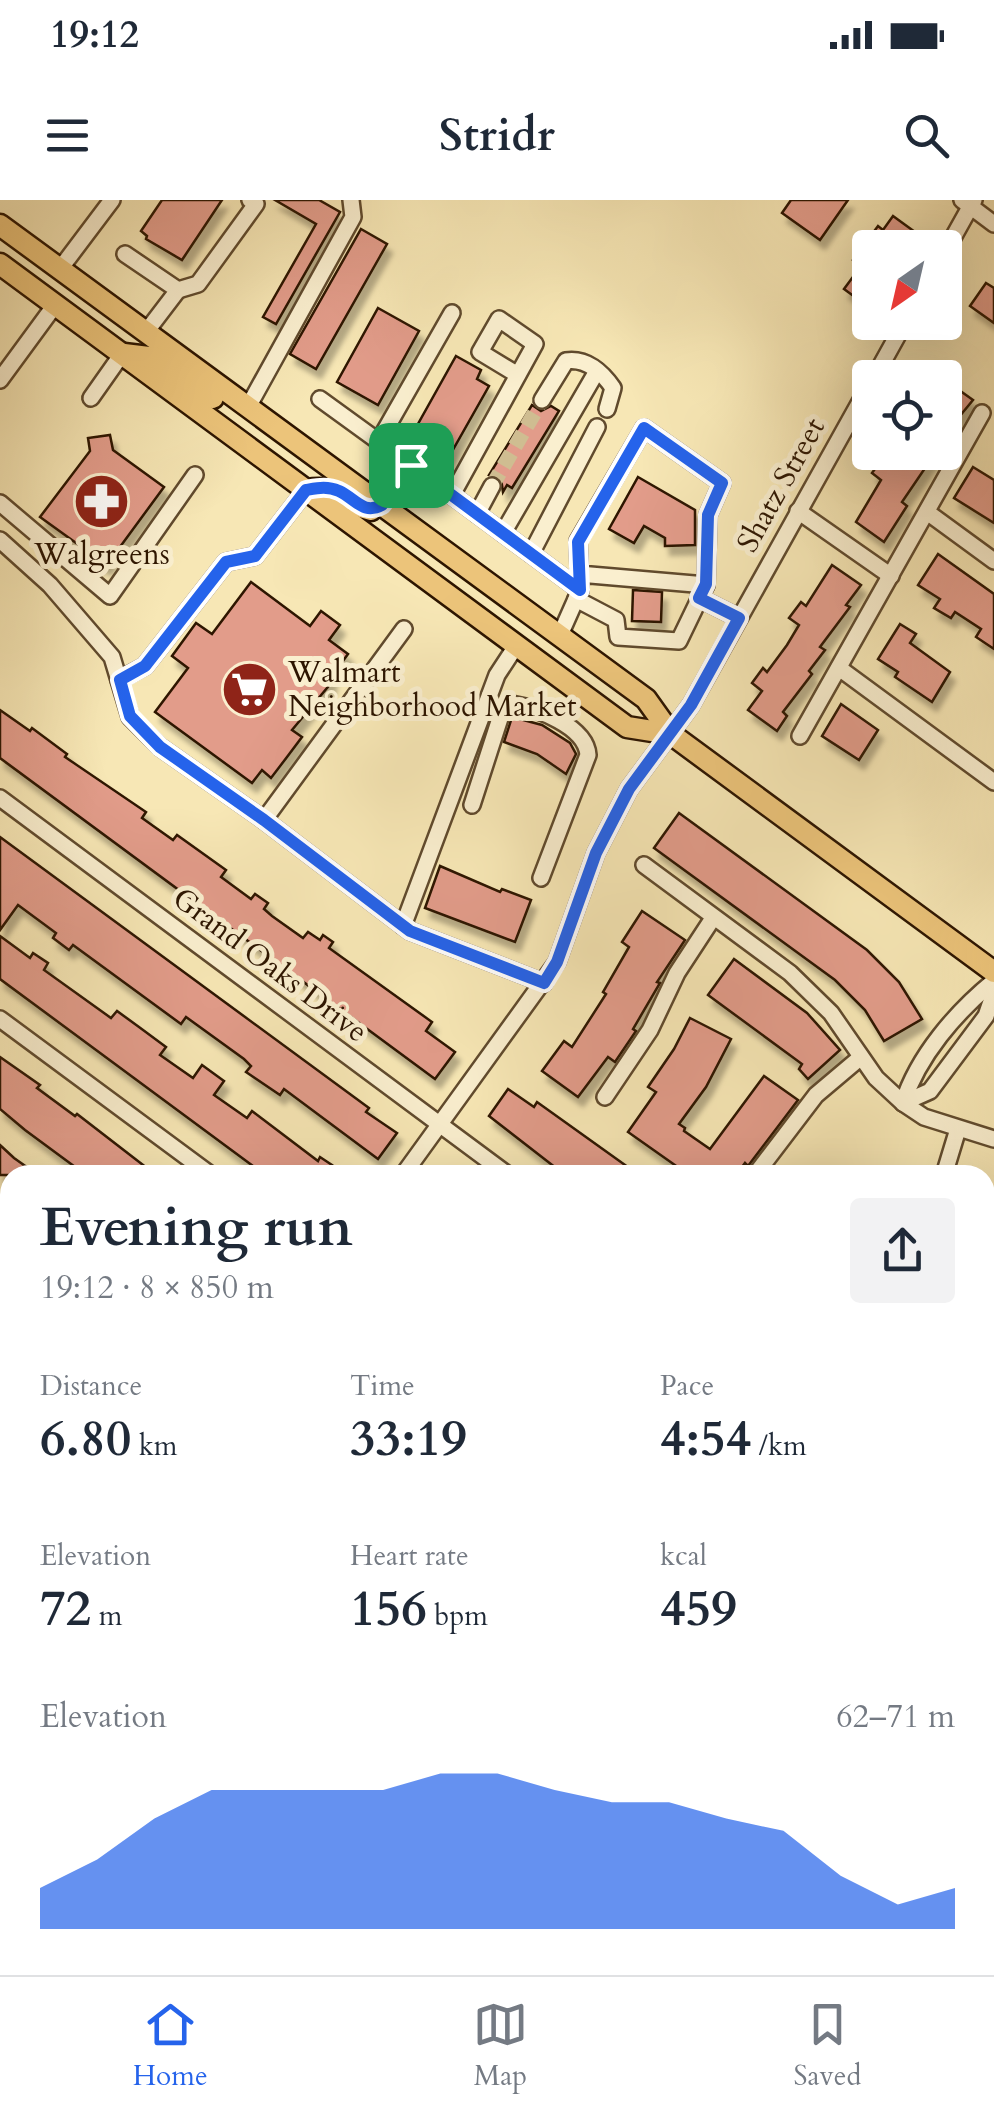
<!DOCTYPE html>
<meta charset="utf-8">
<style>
:root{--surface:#fff;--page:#f2f2f3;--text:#1f2937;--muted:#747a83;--line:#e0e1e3;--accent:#2563eb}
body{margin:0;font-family:Cardo,serif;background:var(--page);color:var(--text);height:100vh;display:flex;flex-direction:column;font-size:38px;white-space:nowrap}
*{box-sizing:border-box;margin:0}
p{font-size:32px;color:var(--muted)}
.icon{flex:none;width:55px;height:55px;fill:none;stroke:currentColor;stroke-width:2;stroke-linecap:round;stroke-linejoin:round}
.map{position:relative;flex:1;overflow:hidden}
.details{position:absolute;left:0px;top:965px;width:995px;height:810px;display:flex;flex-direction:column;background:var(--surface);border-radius:30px 30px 0 0;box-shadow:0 10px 40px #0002}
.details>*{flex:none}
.needle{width:65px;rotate:214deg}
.buttons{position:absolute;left:852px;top:30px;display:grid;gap:20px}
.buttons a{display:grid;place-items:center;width:110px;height:110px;border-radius:10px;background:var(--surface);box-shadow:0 10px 40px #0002;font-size:50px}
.pin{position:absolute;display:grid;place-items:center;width:85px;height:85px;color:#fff;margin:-42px;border-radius:20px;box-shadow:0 5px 15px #0006}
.round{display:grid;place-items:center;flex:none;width:105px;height:105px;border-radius:10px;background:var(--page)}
.head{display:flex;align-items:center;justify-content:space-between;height:170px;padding:0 40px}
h1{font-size:55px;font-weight:800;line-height:75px}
.stats{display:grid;grid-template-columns:repeat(3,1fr);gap:15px;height:170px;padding:10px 40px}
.stats div{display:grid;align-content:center}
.stats b{font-size:50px;font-weight:800}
.stats small{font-size:28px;font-weight:400}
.stats p{font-size:28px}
.chart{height:280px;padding:20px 40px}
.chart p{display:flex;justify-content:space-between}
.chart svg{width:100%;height:180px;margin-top:10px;fill:var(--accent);opacity:.7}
.status{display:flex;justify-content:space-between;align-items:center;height:70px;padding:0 50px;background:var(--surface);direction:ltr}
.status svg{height:28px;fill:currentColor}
header{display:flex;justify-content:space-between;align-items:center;height:130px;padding:0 40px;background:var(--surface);font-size:45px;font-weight:800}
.dock{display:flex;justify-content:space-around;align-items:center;height:140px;border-top:2px solid var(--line);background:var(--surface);font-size:28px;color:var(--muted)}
.dock a{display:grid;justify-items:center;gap:5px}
.dock .current{color:var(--accent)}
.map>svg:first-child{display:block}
.building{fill:#e29c8a;stroke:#2d1500;stroke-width:2.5;filter:url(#shadow)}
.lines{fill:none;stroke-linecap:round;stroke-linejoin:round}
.minor-tunnel{stroke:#cfbd91;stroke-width:15;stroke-dasharray:15 8;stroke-linecap:butt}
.minor-casing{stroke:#604a2d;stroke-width:20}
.major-casing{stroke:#2d1500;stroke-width:25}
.minor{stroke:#faefcf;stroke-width:15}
.major{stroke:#ecc47a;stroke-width:20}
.route-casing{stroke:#fff;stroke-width:20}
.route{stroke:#2563eb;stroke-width:12}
.labels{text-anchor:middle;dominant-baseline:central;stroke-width:10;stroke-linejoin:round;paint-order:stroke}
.street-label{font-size:30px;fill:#2d1500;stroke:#faefcf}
.poi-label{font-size:30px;fill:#2d1500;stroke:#faefcf}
</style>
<div class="status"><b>19:12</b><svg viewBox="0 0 49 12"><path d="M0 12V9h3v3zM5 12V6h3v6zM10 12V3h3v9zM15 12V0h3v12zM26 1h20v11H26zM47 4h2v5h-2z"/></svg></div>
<header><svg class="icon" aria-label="menu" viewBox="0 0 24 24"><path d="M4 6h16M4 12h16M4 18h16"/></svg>Stridr<svg class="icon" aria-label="search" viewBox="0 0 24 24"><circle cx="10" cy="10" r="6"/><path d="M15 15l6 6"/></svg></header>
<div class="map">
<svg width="994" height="1775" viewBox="0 0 994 1775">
<defs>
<filter id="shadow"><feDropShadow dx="5" dy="9" stdDeviation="2.5" flood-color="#0004"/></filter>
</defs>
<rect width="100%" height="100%" fill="#f7e7b5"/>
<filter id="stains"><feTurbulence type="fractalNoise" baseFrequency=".002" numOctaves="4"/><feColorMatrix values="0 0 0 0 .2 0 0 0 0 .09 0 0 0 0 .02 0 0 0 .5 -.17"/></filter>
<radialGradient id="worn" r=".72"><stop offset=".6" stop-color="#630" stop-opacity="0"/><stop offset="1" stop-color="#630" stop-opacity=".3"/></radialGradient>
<g class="building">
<polygon points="162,0 222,0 182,60 146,39 147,36 141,31"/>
<polygon points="275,0 319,0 340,12 276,124 263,117 316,24"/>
<polygon points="791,0 848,0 820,40 782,13"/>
<polygon points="893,16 915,32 903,48 870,48 870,93 863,103 844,89 861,66 853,60 878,26 883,30"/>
<polygon points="361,29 387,44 316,169 290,154"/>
<polygon points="986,83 994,88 994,123 970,106"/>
<polygon points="378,108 419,131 378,205 337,182"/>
<polygon points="456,156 481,170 477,179 489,186 446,262 409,240"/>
<polygon points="945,180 973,200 945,234"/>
<polygon points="532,205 541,211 551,206 559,211 512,288 507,285 503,292 501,279 489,275"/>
<polygon points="110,235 113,250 164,287 106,366 99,361 94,368 78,354 83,348 40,317 90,251 88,238"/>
<polygon points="887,252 936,252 902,302 907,306 884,342 856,322 881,280 872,273"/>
<polygon points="973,267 994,280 994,323 954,298"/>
<polygon points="638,277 695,310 695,345 665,346 665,338 644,326 634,343 609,329"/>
<polygon points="938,354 994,394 994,449 976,437 981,429 955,412 951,418 934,408 940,399 918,385"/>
<polygon points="832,365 861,385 846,405 850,407 820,447 825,450 809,471 812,474 783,512 787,516 777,531 748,510 762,491 752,483 763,468 767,472 787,445 799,425 789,418 801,402 806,406"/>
<polygon points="251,382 310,426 321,411 340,425 329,440 348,454 329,480 332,482 292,530 302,537 287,557 271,578 262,570 252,583 155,512 188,468 172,456 196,423 212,434"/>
<polygon points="633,390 662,392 661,422 632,421"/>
<polygon points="900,424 916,434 910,443 950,472 932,502 895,477 898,472 878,459"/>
<polygon points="841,504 878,530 859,560 822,536"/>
<polygon points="0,510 30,531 32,528 67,554 65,557 146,612 142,618 173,640 177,635 226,670 221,677 251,699 255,694 268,703 264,709 272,716 303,738 308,732 320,740 323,735 333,742 329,748 432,822 426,831 455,852 435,879 0,558"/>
<polygon points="512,517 542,525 570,543 576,554 566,574 537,554 504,542"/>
<polygon points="679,613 867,750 899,782 922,819 884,841 865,810 835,780 654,648"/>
<polygon points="0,637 369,908 366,912 397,933 378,959 284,889 280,895 246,872 251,866 244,859 186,817 181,824 73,745 69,750 53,738 56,733 18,705 0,730"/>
<polygon points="440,666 500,692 502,689 531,700 515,742 425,708"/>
<polygon points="642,711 685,740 657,782 660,783 633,829 636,831 615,862 608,857 578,897 542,871 564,841 572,847 606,794 603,792 629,747 622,742"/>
<polygon points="0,736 30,758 33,753 48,763 44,770 111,818 117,811 139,827 166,847 160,855 193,878 202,865 224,881 214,895 247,918 252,911 318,961 320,957 332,965 324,975 265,975 253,966 0,779"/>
<polygon points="734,759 807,813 840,850 808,879 799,869 802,864 708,795"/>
<polygon points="690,818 731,839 706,887 679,924 685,928 684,931 710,949 764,876 798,900 748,966 745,963 736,975 689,975 628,932 656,892 648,887 674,849"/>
<polygon points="0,857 40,885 37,888 75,916 77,914 156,975 86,975 25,930 0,909"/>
<polygon points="508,889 534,907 537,902 639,975 565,975 489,916"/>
<polygon points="0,945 14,958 38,975 0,975"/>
</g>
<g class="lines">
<polyline class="minor-tunnel" points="492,286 542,200"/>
<defs>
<g id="minor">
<polyline points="962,0 994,24"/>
<polyline points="945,52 974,0"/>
<polyline points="125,54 178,90 146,132"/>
<polyline points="60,69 112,0"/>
<polyline points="178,90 198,84 256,4 250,0"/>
<polyline points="874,178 905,122"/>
<polyline points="0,180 55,105"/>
<polyline points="91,198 122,154"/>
<polyline points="320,199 411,265 382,305"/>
<path d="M542,200l24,-39c20,-3 36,11 47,27l-6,21"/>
<polyline points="248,207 353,17 351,0"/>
<polyline points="379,241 452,113"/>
<polyline points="411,265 580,390 560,435"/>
<polyline points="452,295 535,144 499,119 480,152 518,175"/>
<polyline points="0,303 110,396 195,275"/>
<polyline points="798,311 891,376"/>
<polyline points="927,312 994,361"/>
<polyline points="477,314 492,286"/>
<polyline points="503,333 597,171"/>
<polyline points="0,340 50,385 112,457 130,517 160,547 264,620 410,731 544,783"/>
<polyline points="531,354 597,227"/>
<polyline points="579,374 706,385 708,315 722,283 644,228 578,341 580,390"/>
<polyline points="699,398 739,418"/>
<polyline points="576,399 616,420 618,437 679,441 706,385"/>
<polyline points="839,468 994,582"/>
<polyline points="119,480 145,466 226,362 255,356 306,290"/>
<polyline points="800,536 982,213"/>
<polyline points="0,598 508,975"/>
<path d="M472,605l31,-96 9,-5c24,4 74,22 76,51l-47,123"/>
<polyline points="264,620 404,429"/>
<polyline points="644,665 790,773 831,813 876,878 903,903 924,917 994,939"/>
<polyline points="403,726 497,475 516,446"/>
<polyline points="0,819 211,975"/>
<polyline points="605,897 650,830 677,773 713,718"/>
<path d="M903,903c15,-47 53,-91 91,-122"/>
<polyline points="903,903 930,891 986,816 994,793"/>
<polyline points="403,975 557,762 596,653 629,589 691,505 870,184"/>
<polyline points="755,975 816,895 861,857"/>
<polyline points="944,975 958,929"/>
<polyline points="0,1040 10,1048"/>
<polyline points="0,1472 10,1471"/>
<polyline points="985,1530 994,1535"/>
<polyline points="985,1623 994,1607"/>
<polyline points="226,1765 229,1775"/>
<polyline points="653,1765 666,1775"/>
<polyline points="446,1775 450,1765"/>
<polyline points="904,1775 909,1765"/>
</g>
<g id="major">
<polyline points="0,25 646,499 671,534 994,772"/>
<polyline points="0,64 627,527 671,534"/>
<polyline points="124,154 157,158 213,198"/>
<path d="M306,290c39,-6 36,14 65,20"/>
</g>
</defs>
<use href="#minor" class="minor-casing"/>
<use href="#major" class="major-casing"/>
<use href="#minor" class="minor"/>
<use href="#major" class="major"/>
</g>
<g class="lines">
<defs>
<path id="route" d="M644,228l78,55 -14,32 -2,69 -7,14 40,20 -48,87 -62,84 -33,64 -39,109 -13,21 -134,-52 -146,-111 -104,-73 -30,-31 -10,-36 25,-14 81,-104 29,-6 51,-66c12,-2 21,-4 33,1 17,8 24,24 43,14l29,-40 169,125 -2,-48z"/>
</defs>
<use href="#route" class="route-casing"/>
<use href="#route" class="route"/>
</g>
<defs>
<symbol id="pharmacy-disc" viewBox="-11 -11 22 22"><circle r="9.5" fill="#8f2418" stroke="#faefcf"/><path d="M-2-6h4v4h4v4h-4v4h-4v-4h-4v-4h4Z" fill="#fff"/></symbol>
<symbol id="supermarket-disc" viewBox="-11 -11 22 22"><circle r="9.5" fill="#8f2418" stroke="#faefcf"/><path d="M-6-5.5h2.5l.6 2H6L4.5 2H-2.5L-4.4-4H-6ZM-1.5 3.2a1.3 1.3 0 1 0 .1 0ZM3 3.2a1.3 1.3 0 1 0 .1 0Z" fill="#fff"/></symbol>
</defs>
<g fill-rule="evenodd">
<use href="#pharmacy-disc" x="70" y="270" width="63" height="63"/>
<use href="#supermarket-disc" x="218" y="458" width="63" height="63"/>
</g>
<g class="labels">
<g class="street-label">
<text transform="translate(781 285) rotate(-61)">Shatz Street</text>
<text transform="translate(270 765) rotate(37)">Grand Oaks Drive</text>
</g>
<g class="poi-label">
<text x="102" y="354">Walgreens</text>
<text x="288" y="472" text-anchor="start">Walmart<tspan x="288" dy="34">Neighborhood Market</tspan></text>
</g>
</g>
<rect width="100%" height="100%" filter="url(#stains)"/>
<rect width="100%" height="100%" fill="url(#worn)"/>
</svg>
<div class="buttons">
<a><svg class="needle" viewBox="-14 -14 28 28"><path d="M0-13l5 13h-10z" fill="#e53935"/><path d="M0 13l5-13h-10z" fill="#747a83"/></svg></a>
<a><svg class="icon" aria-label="locate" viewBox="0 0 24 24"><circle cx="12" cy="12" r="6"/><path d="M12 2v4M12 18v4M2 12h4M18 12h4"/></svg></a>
</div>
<div class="pin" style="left:411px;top:265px;background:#1e9e55"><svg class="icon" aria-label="arrive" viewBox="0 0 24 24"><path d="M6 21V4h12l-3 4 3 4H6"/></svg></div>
<section class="details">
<div class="head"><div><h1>Evening run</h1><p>19:12 · 8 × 850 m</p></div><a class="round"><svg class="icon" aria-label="share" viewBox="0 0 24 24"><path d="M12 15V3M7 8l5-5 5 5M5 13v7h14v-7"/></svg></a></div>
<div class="stats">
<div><p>Distance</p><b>6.80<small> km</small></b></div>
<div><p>Time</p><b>33:19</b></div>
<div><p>Pace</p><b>4:54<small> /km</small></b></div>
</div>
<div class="stats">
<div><p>Elevation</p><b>72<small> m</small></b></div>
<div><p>Heart rate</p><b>156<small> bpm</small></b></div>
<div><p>kcal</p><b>459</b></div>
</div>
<div class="chart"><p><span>Elevation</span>62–71 m</p>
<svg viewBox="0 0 160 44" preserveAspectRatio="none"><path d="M0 44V34L10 27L20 17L30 10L40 10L50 10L60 10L70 6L80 6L90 10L100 13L110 13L120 17L130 20L140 31L150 38L160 34V44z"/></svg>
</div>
</section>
</div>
<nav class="dock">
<a class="current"><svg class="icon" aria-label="home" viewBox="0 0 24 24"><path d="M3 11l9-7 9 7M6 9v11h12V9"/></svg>Home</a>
<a><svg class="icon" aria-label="map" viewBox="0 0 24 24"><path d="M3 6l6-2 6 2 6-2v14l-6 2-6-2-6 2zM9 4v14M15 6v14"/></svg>Map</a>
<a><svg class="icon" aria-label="saved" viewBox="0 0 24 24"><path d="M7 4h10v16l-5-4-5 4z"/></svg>Saved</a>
</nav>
